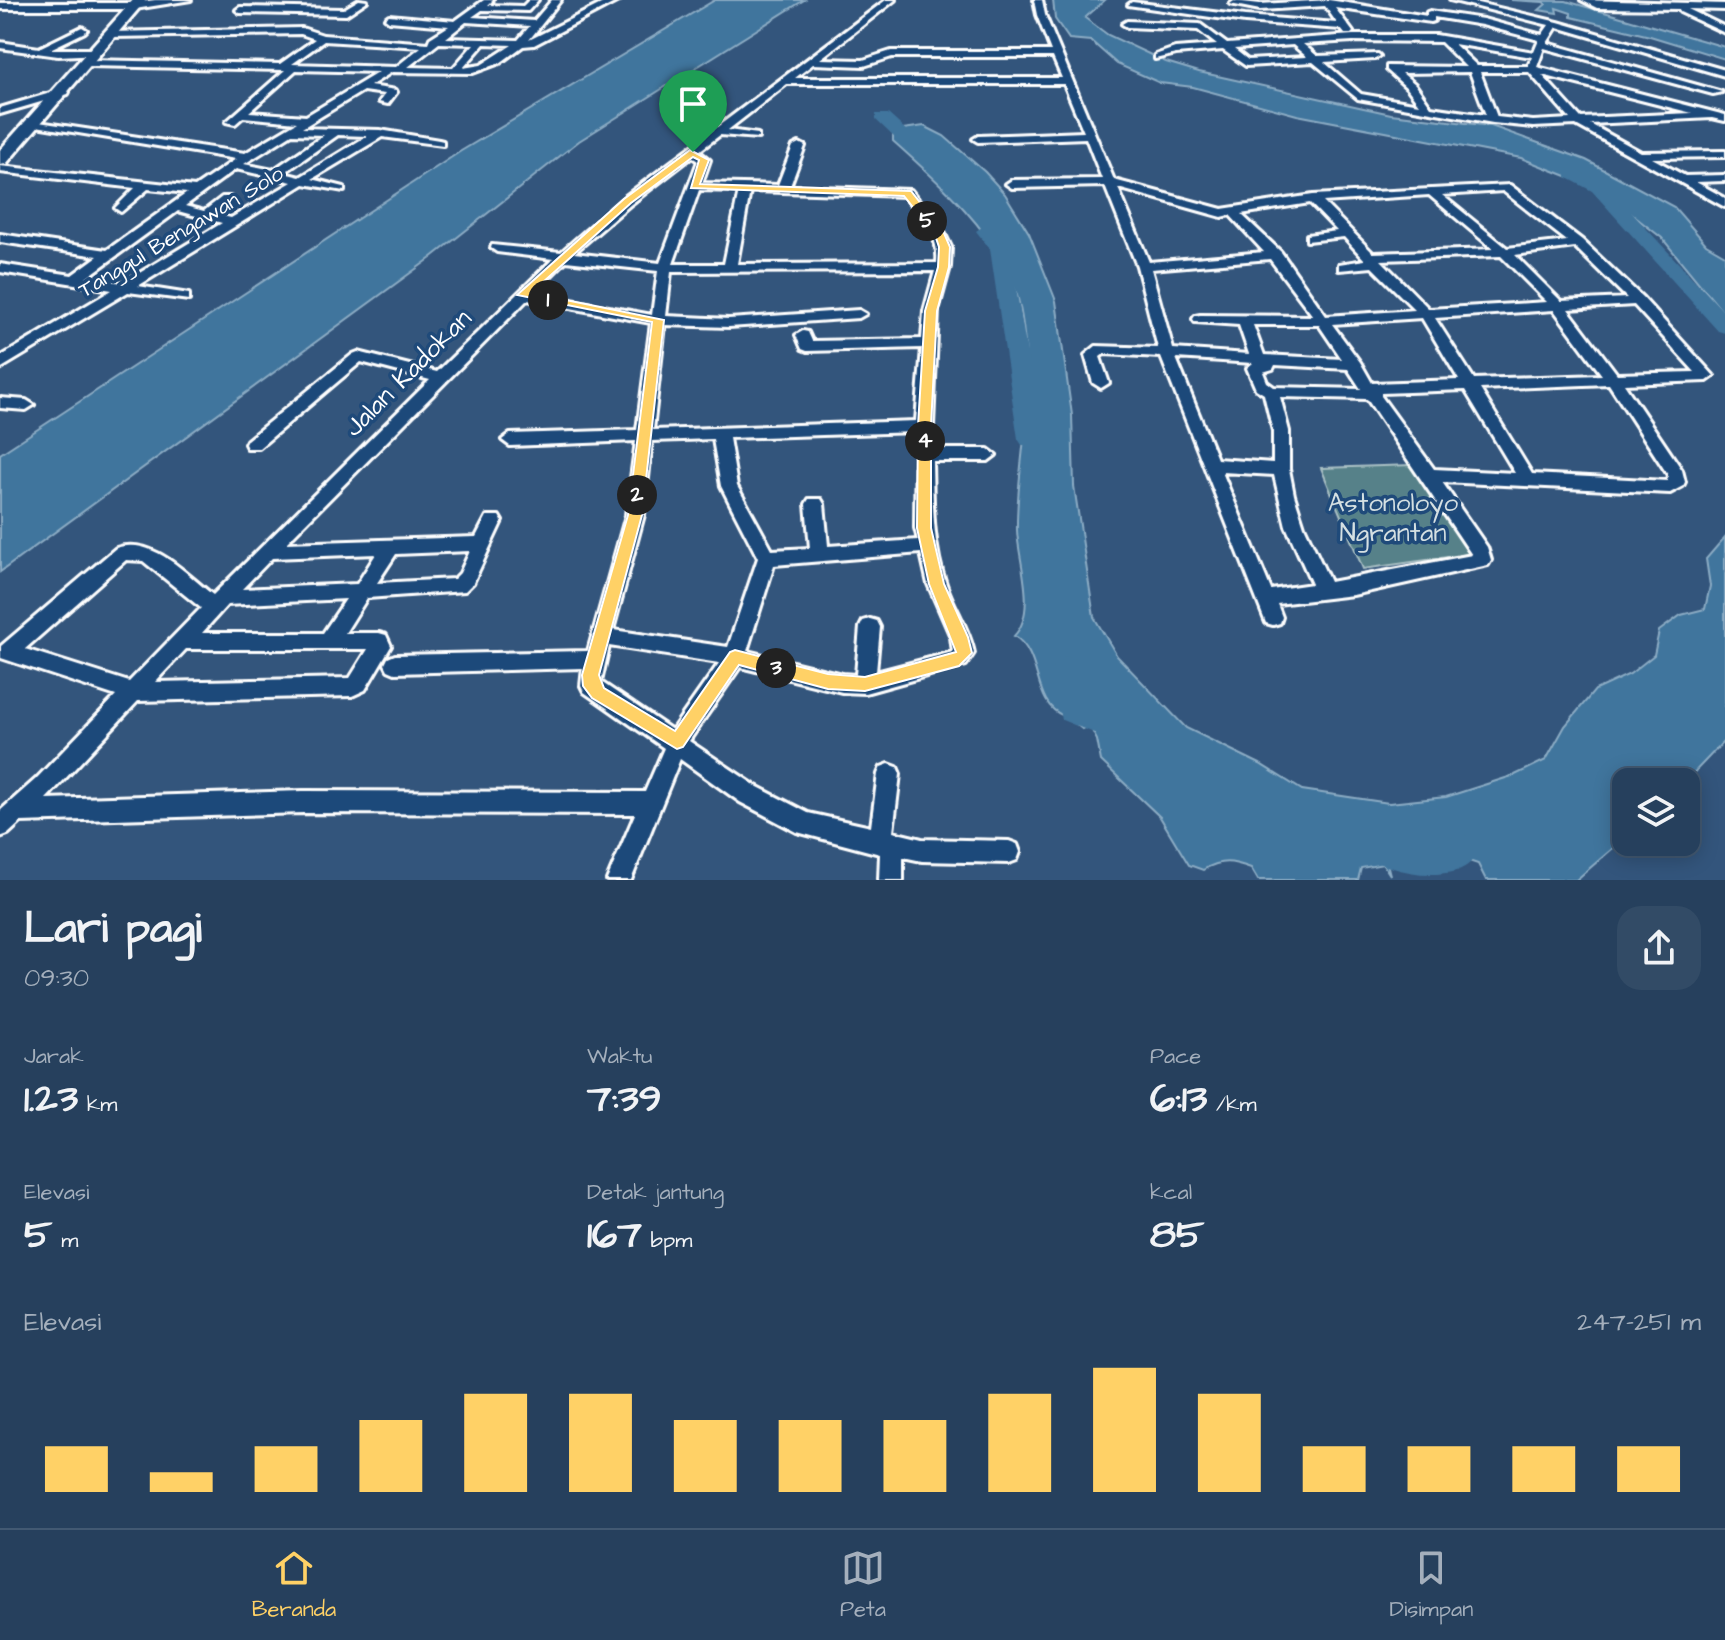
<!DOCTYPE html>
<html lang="id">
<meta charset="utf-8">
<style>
:root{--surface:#26405d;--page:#324b66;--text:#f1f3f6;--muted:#a4afbc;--line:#425972;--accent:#ffd166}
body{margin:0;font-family:"Architects Daughter",sans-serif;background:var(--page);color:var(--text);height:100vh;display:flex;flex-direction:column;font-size:30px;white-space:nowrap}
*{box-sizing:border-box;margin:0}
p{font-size:26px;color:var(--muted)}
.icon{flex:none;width:44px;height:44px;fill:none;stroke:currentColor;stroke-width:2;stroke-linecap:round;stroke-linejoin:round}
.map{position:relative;height:880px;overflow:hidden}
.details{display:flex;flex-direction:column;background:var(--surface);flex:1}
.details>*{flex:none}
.tools{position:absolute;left:1612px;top:768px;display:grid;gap:16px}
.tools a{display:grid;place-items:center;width:88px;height:88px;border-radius:16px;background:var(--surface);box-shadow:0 4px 20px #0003,0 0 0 2px var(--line);font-size:40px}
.pin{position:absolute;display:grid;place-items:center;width:68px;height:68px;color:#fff;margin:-82px -34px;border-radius:50% 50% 50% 0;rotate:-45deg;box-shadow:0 0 8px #0007}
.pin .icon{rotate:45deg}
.km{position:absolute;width:40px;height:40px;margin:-20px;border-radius:50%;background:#222;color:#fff;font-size:22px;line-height:40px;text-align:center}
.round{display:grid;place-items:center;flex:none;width:84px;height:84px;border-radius:24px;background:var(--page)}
.head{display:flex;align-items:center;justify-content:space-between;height:136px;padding:0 24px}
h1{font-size:44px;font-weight:800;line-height:60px}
.figures{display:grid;grid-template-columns:repeat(3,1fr);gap:12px;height:136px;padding:8px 24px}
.figures div{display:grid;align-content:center}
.figures b{font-size:40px;font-weight:800}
.figures small{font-size:22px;font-weight:400}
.figures p{font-size:22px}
.chart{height:224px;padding:16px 24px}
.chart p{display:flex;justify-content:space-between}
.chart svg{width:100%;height:144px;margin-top:8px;stroke:var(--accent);stroke-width:6}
.tabs{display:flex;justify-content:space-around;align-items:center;height:112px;border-top:2px solid var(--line);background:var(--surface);font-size:22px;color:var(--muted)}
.tabs a{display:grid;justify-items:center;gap:4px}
.tabs .current{color:var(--accent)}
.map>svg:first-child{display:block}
.green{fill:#568189;stroke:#aac0c4;stroke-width:2}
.water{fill:#40759d;stroke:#8cacc4;stroke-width:2}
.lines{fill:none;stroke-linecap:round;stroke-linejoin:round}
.river{fill:#40759d;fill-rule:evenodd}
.street-casing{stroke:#fff;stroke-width:6}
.primary-casing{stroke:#fff;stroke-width:6}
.street{fill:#1f4a7a;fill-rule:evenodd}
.primary{fill:#1f4a7a;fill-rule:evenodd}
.route{fill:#ffd166;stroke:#fff;stroke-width:2;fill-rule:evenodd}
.labels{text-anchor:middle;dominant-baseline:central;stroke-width:7;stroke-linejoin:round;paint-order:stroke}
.far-street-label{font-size:22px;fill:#fff;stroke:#1f4a7a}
.street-label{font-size:26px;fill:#fff;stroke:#1f4a7a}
.park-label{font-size:26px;fill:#d5e0e2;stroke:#1f4a7a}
</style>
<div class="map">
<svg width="1725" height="880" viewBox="0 0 1725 880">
<rect width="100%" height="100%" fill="#33557c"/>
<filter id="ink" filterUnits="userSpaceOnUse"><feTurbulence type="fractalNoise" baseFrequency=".0125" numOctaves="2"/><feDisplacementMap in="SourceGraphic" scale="16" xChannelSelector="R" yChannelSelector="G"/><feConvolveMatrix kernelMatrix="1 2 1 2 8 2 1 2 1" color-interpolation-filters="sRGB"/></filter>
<g filter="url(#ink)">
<polygon class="green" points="1413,465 1472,551 1469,554 1363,569 1321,468"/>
<g class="water">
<polygon points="715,0 804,0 579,141 431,258 0,572 0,454 461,151"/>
<polygon points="1053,0 1105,0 1085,18 1108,35 1166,62 1199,72 1391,114 1491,126 1586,160 1674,207 1706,244 1725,255 1725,315 1662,238 1599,189 1521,158 1297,115 1193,87 1160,83 1117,64 1091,41 1069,39 1055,19"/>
<polygon points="1511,0 1566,1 1725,47 1725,59 1650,36 1571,17 1571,13 1556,8 1557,13 1539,10 1546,4 1543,2"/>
<path d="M924,126l20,10 41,36 20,22 24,39 27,68 16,114 2,71 20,131 23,39 69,72 74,36 42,26 87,13 57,-6 69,-22 31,-15 19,-34 30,-36 35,-16 24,-19 5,-24 22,-16 24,-6 5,-23 -4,-27 19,-22v203l-40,42h-59v55l-50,43h-90l-8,-16 -15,-5c-21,11 -46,3 -65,-9l-12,9 4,16 -7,-11 -22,4 -3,12h-100l-7,-12c-19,-7 -30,-9 -48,2l-14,-5 -29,-48 -59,-56 -4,-21 -8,-15 -7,4 -5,-4 -3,-25 -7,1 -3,15c-33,-12 -20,-62 -50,-80 24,-25 4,-75 3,-106 -1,-50 12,-103 10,-153 -1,-26 -3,-61 -11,-85 -18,-58 -79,-112 -123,-151v-6l10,-6z"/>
</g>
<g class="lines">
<g class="river">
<polygon points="876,114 888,114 927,149 927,157 915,157 876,120"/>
<polygon points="1572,168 1604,183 1725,313 1725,333 1718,331 1592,191 1566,177 1566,169"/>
<polygon points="985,225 992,227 1009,248 1042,439 1038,445 1022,445 1018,439 990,249 976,231"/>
<polygon points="1067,656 1078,660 1087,701 1115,713 1120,723 1115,733 1104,737 1062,720 1052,669 1056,660"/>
<path d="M1364,823l62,27 35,-17 12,5 5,12c-5,12 -9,15 -21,21 -38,9 -70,-3 -105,-19l-5,-12 5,-12z"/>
</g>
<defs>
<g id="street">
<polygon points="155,0 191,0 135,9 0,9 0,3 133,3"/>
<polygon points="359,0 367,1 346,15 240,13 236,10 240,7 344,9"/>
<path d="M484,0h9l-5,5 35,1 6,-6h9l-10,11 -46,-1 -10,7 62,4 18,-21h9l-32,40 80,-40h11l-86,45 -11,1 -23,17 -27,10 -81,-1 -22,14 26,4 1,2 -9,12 -9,-2 6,-8 -22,-3 -61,37 78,2 59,10 4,1v4l-61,-8 -70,42 32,8v4l-40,-7 -166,102 51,8v6l-61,-8 -128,77v-12l112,-67 -112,-18v-8l72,11 26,-19 -98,-14v-8l107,16 80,-57 -39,-4 -27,23 -6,-4 20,-20 -135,-16v-6l195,21 41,-28 -200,-33 -5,-3 1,-2 213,32 52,-31 -54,-5 -8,7 -9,-2 59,-52 -197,-4 -5,-3 5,-3 192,4 35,-25 -14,-5 -189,3 -5,-3 2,-2 193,-4 21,7 105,8 2,-5 19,-12 -60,-5 -4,-3 4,-3 66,6zM466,22l64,4 -12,14 -72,-2zM324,41l97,6 -25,20 -104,-3zM439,43l35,1 -21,24 -45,-1zM484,44l28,1 -31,20 -18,3zM296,70l83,2 -73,44 -57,-4zM292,134l32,1 -51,35 -29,-6zM338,135l29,1 -67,41 -16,-4zM236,169l56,13 -61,36 -16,-4 15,-11v-6h-8l-18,14 -19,-5zM178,211l44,12 -99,60 -37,-5z"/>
<path d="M886,0h9l-75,59 43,1 28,-9h160l-14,-36 -3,-15h8l3,15 69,165 108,29 91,-14 197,-10 72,55 61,58 71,78 -7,5 -83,3 58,86 3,12 -2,4 -13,7 -228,-11 45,65 4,13 -3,5 -135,30 -76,9 5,13 -2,6 -7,2 -7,-2 -105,-266 -57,-3 -4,3 9,26 -8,5 -8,-5 -8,-28 11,-9 62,2 -21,-82 -32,-80 -93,2 -6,-4 6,-4 90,-1 -16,-41 -108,4 -5,-3 5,-3 106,-4 -20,-48h-277l-59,46 30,4v4l-38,-3 -21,16 11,9 -8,23 76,2 15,-39 6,-3 6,3 -15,40 121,4 33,42 7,15 -1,20 -12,44 -6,138h56l8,6 -8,6h-56c1,42 0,83 14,123 8,24 23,44 28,69l-8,12 -101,28 -23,-1 -102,-25 -51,74 67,45 52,27 63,14 7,-53 3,-7 8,-3 8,3 3,7 -7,58 29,7 87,2 8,3 3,8 -3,8 -8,3 -87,-2 -19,-4v23h-24l1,-26 -83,-22 -57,-30 -60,-43 -49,121h-24l28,-66 -332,-1 -282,9 -13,12 -8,3v-26l36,-32 80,-83 -115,-38v-12l115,-98c37,-12 70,26 97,47l217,-215 -69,-18 -102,86h-12l-2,-4 2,-4 106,-86 5,-2 79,20 116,-113 -56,-7 -6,-4 1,-3 69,7 62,-54zM892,57h161l9,21h-267l18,-14 51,2zM692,157l6,4 -38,102 -86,-10 57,-49zM1118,188l104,29 8,-2 34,37 -115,10zM699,190l40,1 -15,73h-51zM750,191l154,5c17,22 36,38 33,67l-200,1zM1503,191l64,50 -60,7 -65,-53zM1429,195l64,54 -120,4 -50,-51zM1310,203l27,28 -30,4v6l37,-4 21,23 -26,4v6l33,-3 43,43 -89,6 -45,-64 -40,-38zM1575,247l52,51 -66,3 -46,-46zM1501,256l46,46 -118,7 -48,-49zM1270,259l43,57 -113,-1 -5,1 -2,3 2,3 44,3 10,29 -76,-5 -22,-80zM566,261l92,10 -6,44 -118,-22zM935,271l-11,40 -2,28 -110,2 -4,-9 -5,-1 -7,4 6,14 5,2 115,-3 -6,73 -263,9 12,-105 64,2 130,-9 7,-4 -7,-4 -130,9 -63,-3 5,-44zM527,300l124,23 -14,107 -127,4 -8,6 8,6 126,-5 -10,74 -38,136 -193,4 -7,3 -3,6 3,6 7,3 188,-5 -2,18 3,6 80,56 -19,44 -342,-1 -257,8 92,-98 214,-5 13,-6 26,-44 -5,-11 -7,-2h-34l22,-35 98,-7 8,-8 29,-62 -3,-5h-12l-11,21 -190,6zM1634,305l61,67 -78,2 -49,-65zM1554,310l48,65 -128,4 -39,-61zM1422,318l37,62 -87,3 -12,-21 -28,-38zM1253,325h66l23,34 -78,-4zM1176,358l77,5 -6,5 9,21 8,5 9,37v32l-56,-4zM1275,365l73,4 13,20 -87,-2 -7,-5 -4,-10 10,-3zM1609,384l59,91 -1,6 -135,-7 -52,-85zM1465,390l50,83 -81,-4 -53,-73v-3zM1280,397l87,2 105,156 -142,27 -26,-56 -10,-31 -5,-26v-38zM916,432l-1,96 3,12 -90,6 -4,-42 -3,-5h-12l-3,5 4,44 -38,2 -35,-64 -8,-48zM713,439l8,47 37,72 -30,89 -115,-17 31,-115 8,-74zM1222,472l52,3 12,51 26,58 -41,6zM470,551l-10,22 -6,6 -77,4 19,-29zM921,553l7,31 23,53 2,15 -77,20 4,-45 -3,-6 -7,-2 -7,2 -3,6 -4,48 -14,-1 -95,-23 27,-86zM376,554l-19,30 -115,5 30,-31zM126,560l17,1 58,47 -72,74 -104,-33zM346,599l-23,34h-121l25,-28zM609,646l110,17 -47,67 -71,-48zM186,649h182l-18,29 -195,4z"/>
<path d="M1329,0l98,16v-4l3,-1 53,8 59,16 7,-10 -99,-25h15l93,22 167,48v6l-168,-49 -10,16 175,49 -9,2 -169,-46 -7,19 188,48v6l-13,-3 -122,6 51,28 84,-1v6l-73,1 33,18 40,-1v6l-29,1 29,16v9l-149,-82 -43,2 -40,-4 -135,-24 -45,-37 -67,4 -23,-16 -47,4 -21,5v-4l20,-7 42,-3 -19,-15 -71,-3 -5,-3 5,-3 73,3 27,20 126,-9h83l98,17 5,-12 -57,-15 -48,-8v4l-3,1 -96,-14 18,24 -2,2h-6l-4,-5 -96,-7 -117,-17 4,-3 113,14 92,7 -12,-17 -65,4 -30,-6 4,-3 26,3zM1353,41l88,1 25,25 -79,-1v4l20,18 12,16 -58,-10 -37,-32 51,-3 5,-3 -2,-2 -61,2 -14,-12zM1454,44l78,13 -4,9h-51zM1293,45l14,12 -59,3 -14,-11zM1470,72l16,43 -55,-8 -16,-23 -13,-11zM1480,72h49l41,47 -37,2 -36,-4zM1542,75l150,38 -111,5z"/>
<polygon points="1581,0 1725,4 1725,10 1688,9 1725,27 1725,33 1680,12 1679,9 1597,8"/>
<polygon points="82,27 87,30 85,32 50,49 97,49 102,52 100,54 58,56 0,48 0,42 39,48"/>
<polygon points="64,89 69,92 68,94 0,114 0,108"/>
<polygon points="0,398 26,400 34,405 26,410 0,408"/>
</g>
<polygon id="primary" points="133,0 146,0 6,164 0,165 0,150"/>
</defs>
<use href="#street" class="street-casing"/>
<use href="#primary" class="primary-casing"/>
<use href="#street" class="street"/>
<use href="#primary" class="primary"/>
</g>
</g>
<path class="route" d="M690,150l19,10 -9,24 211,7 33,42 6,14 -1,20 -12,44 -6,115v102l13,56 24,53 4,16 -13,13 -94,25 -37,-2 -89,-24 -56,82 -6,2 -85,-51 -9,-12 -1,-11 46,-160 24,-193 -135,-27 107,-96zM693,157l6,3 -8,28 213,8 31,39 4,12 -1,20 -13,44 -7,115 -1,102 12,56 27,68 -91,25 -37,-3 -93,-24 -5,2 -55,79 -71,-43 -5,-13 43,-160 22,-195 -133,-27 100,-90z"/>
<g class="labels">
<g class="far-street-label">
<text transform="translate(181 232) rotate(-31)">Tanggul Bengawan Solo</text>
</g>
<g class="street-label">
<text transform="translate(408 373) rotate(-45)">Jalan Kadokan</text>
</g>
<g class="park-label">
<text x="1393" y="503">Astonoloyo<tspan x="1393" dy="30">Ngrantan</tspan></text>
</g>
</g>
</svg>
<div class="tools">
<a><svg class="icon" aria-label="layers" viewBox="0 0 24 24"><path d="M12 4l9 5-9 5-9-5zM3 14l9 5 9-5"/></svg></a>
</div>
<div class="pin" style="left:693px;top:152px;background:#1e9e55"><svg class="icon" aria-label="arrive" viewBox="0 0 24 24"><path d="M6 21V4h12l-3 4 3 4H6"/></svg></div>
<b class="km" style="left:548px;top:300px">1</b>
<b class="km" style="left:637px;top:495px">2</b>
<b class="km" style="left:776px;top:668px">3</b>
<b class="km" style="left:925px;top:441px">4</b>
<b class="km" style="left:927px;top:221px">5</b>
</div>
<section class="details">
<div class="head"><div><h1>Lari pagi</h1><p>09:30</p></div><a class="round"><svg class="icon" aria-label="share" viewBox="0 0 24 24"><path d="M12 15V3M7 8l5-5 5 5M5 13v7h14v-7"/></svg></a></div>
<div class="figures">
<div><p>Jarak</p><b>1.23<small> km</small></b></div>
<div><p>Waktu</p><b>7:39</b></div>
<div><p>Pace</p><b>6:13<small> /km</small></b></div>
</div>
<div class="figures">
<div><p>Elevasi</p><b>5<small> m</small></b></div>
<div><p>Detak jantung</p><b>167<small> bpm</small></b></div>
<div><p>kcal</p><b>85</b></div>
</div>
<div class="chart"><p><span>Elevasi</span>247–251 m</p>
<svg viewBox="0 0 160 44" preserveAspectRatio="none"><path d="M5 44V30M15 44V38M25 44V30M35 44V22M45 44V14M55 44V14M65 44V22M75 44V22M85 44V22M95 44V14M105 44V6M115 44V14M125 44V30M135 44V30M145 44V30M155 44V30"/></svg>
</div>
</section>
<nav class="tabs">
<a class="current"><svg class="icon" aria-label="home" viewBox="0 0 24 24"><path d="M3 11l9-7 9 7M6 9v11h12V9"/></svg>Beranda</a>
<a><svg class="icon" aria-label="map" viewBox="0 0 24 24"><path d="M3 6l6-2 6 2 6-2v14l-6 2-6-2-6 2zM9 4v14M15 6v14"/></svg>Peta</a>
<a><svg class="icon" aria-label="saved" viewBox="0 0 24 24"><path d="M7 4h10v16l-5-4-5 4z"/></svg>Disimpan</a>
</nav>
